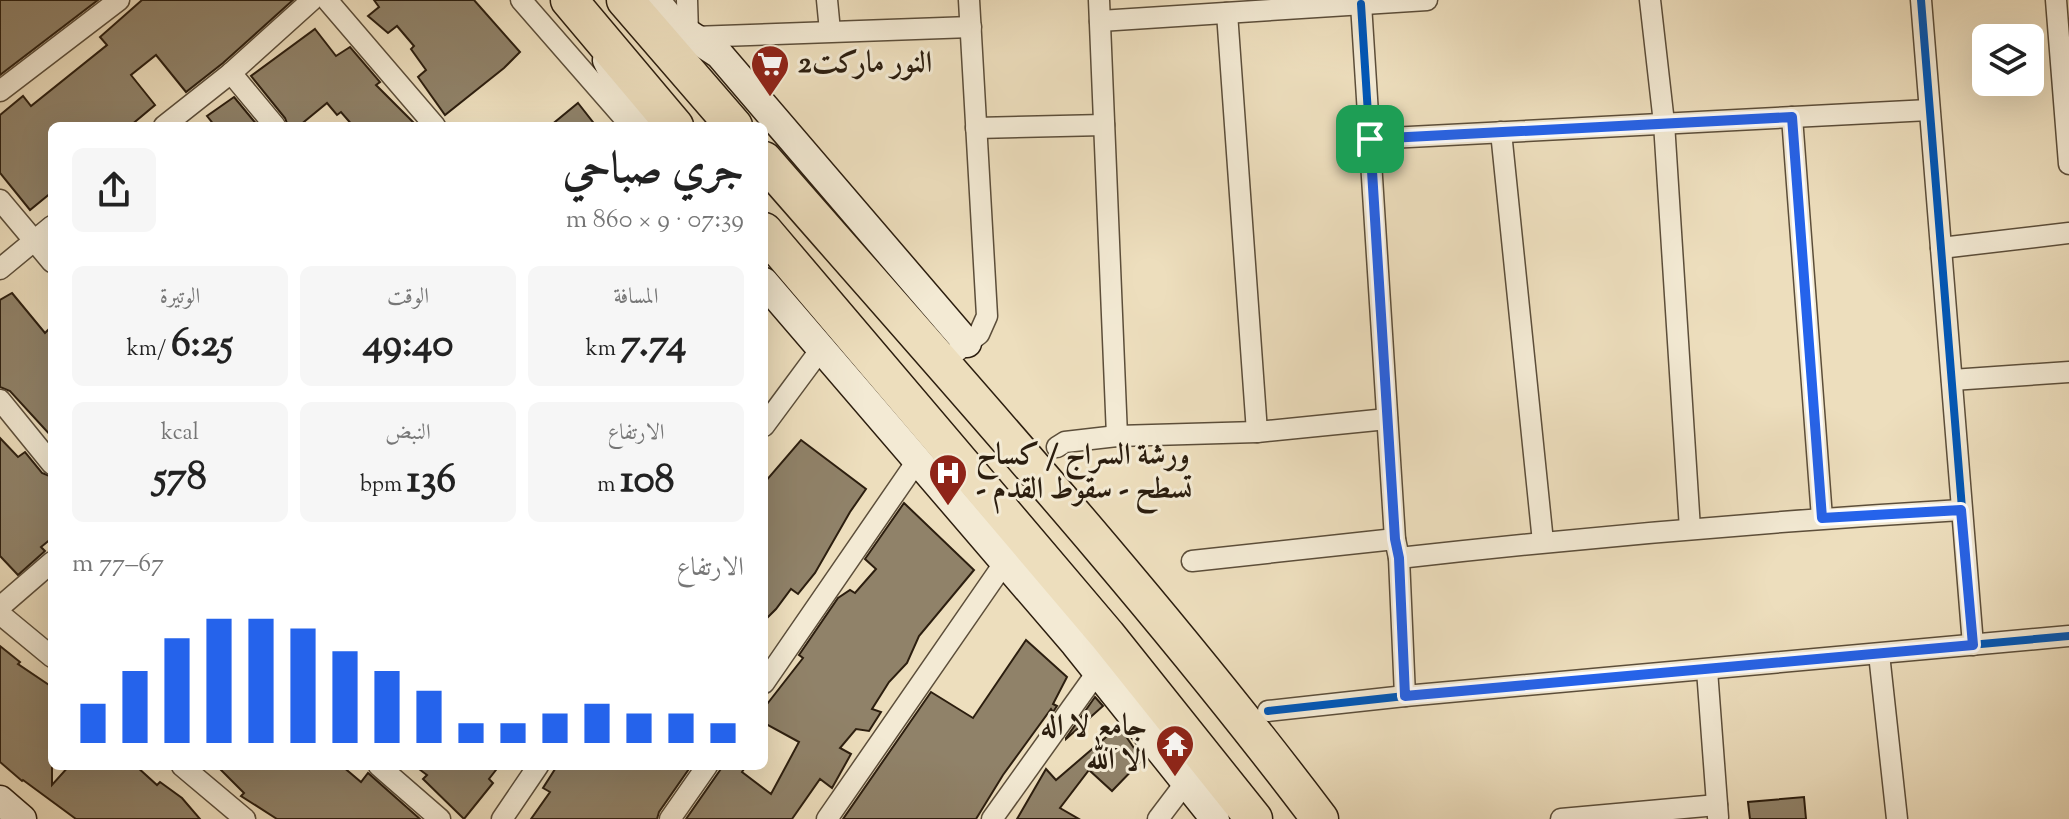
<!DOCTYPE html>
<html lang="ar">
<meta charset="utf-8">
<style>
:root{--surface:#fff;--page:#f6f6f6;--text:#222;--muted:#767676;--accent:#2563eb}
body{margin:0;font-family:"Sorts Mill Goudy",Amiri,serif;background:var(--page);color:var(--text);direction:rtl;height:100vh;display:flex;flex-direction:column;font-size:30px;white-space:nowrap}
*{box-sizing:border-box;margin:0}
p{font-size:26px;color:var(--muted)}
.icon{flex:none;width:44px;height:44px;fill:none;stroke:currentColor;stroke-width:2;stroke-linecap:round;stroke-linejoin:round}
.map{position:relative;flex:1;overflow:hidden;direction:ltr}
.panel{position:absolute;left:48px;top:122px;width:720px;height:648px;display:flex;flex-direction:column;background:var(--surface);border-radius:12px;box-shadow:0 8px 32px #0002;direction:rtl}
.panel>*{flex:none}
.fabs{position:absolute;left:1972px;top:24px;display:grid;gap:16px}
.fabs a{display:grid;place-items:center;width:72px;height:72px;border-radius:12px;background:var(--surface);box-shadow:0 8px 32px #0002;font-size:40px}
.pin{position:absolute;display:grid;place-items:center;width:68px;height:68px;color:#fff;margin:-34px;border-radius:16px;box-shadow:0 4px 12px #0006}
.round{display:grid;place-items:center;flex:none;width:84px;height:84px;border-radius:12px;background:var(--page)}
.summary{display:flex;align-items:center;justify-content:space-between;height:136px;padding:0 24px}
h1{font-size:44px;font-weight:700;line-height:60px}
.stats{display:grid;grid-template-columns:repeat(3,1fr);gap:12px;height:136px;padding:8px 24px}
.stats div{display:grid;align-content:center;border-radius:12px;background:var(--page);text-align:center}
.stats b{font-size:40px;font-weight:700}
.stats small{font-size:22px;font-weight:400}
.stats p{font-size:22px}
.chart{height:224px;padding:16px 24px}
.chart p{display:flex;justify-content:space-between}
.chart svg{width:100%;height:144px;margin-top:8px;stroke:var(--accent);stroke-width:6}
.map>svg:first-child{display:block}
.building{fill:#908269;stroke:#2c1e0f;stroke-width:2}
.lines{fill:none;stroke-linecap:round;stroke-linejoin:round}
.street-casing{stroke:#5c4e3a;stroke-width:23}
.secondary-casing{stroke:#2c1e0f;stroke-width:31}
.highway-casing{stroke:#2c1e0f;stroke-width:39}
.street{stroke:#f3ead4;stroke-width:20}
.secondary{stroke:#f3ead4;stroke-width:28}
.highway{stroke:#eddebd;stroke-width:36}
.cycleway-casing{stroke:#f3ead4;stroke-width:13}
.cycleway{stroke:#0057b8;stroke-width:8}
.route-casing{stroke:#fff;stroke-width:16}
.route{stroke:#2563eb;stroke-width:10}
.labels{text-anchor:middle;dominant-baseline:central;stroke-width:6;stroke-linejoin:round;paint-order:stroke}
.poi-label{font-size:30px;font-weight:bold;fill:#2c1e0f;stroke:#f3ead4;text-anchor:start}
</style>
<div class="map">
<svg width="2069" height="819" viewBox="0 0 2069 819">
<rect width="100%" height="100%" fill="#eddebd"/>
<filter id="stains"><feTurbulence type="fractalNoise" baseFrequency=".0025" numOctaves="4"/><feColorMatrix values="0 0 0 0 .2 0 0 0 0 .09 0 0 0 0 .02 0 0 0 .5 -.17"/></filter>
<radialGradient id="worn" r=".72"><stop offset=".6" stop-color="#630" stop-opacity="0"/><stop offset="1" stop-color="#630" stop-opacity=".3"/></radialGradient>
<g class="building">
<polygon points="0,0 98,0 0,75"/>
<polygon points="142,0 293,0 223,63 186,92 156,55 131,75 155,105 130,126 52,126 52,192 30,210 0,173 0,115 23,96 31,106 107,45 100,37"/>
<polygon points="374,0 474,0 520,52 504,68 445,115 418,77 426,70 411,49 414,46 397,26 388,33 368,16 379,7"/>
<polygon points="315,29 336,56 350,47 380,82 376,85 417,126 353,126 341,112 337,115 327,103 299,126 288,126 285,118 251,76"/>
<polygon points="234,97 258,126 215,126 207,116"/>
<polygon points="578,103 596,126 550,126"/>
<polygon points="12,293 45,333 52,326 52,437 10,391 0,387 0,300"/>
<polygon points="0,438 18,457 25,452 42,473 52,477 52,538 41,547 45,551 18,575 0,556"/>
<polygon points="801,440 866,489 850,512 815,573 798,594 791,589 776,609 764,621 764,483"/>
<polygon points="904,503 974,570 919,636 907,663 889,682 872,709 881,712 869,731 856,729 840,748 851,754 832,788 820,779 792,819 686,819 723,766 746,766 742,772 771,794 799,742 764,723 764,708 803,658 799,655 838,598 850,590 855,593 876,569 865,559"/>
<polygon points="1026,640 1067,677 1053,704 1057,706 1053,712 1051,709 1003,775 976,819 843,819 931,692 973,718"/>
<polygon points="0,646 20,662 18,664 52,687 52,785 69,766 136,766 157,785 160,782 182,798 200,819 76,819 23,780 22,781 0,762"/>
<polygon points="1095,697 1103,706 1066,739 1066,738"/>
<polygon points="1119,726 1142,760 1112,791 1089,770 1060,808 1079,819 1017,819 1046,769 1056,780"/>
<polygon points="217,766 342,766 361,782 368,773 420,819 277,819 241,796 244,793"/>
<polygon points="415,766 499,766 489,779 493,783 464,819 423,779 427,775"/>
<polygon points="557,766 691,766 659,812 657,819 531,819 550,792 543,788"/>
<polygon points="1804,797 1806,819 1750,819 1748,802"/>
</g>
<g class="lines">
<defs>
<g id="street">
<polyline points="327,0 435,126"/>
<polyline points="521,0 631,126"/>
<polyline points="660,0 683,28"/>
<polyline points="687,0 688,34"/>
<polyline points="827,0 830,31"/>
<polyline points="1099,0 1117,436"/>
<polyline points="1650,0 1664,123 1690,529"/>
<polyline points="1921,0 1973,645"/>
<polyline points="2056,0 2069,164"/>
<polyline points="1361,4 1395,539 1399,558 1405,696"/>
<polyline points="1227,13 1257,432"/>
<polyline points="1100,21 1427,0"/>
<polyline points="693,37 971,27"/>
<polyline points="231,73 275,126"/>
<polyline points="0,91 119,0"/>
<polyline points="1792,117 1822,518"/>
<polyline points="164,126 231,73 312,0"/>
<polyline points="976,128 1104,125"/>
<polyline points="1501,132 1543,542"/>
<polyline points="1370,139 1929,110"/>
<polyline points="0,200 52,262"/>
<polyline points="1941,248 2069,233"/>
<polyline points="0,269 52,226"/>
<polyline points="957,351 979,334 987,316 969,0"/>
<polyline points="1952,380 2069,372"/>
<polyline points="0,400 52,464"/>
<polyline points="764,426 821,349"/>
<polyline points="1057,447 1065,442 1117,436 1257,432 1387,419"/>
<path d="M1399,558c187,-21 374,-37 562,-48"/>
<polyline points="1192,561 1395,539"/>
<polyline points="0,607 52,562"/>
<polyline points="0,614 52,657"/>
<polyline points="1879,654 1897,819"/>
<polyline points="1707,670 1718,817"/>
<polyline points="764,683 917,461"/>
<polyline points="1268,711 1405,696 2069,636"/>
<polyline points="182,766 245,819"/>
<polyline points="379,766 440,819"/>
<polyline points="502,819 538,766"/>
<polyline points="670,819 707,766"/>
<polyline points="827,819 1005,562"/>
<polyline points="992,819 1098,671"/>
<polyline points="1158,819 1186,782"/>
<polyline points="1561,819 1717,805"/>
</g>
<g id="secondary">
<polyline points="638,7 653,18 684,31 719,54 967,343"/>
<polyline points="607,60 639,126"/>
<polyline points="764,282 1075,644 1215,819"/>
<polyline points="0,800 22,819"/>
</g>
<g id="highway">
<polyline points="569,0 675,126"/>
<polyline points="625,0 734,126"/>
<path d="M764,160c189,217 383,430 556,659"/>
<polyline points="764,231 1107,635 1254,819"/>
</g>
</defs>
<use href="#street" class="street-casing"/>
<use href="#secondary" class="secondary-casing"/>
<use href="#highway" class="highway-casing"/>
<use href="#street" class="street"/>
<use href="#secondary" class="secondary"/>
<use href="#highway" class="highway"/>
<defs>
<g id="cycleway">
<polyline points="1921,0 1973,645"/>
<polyline points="1361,4 1395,539 1399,558 1405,696"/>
<polyline points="1268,711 1405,696 2069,636"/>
</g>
</defs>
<use href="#cycleway" class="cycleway-casing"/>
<use href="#cycleway" class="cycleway"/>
</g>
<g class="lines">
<defs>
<polygon id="route" points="1792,117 1822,518 1961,510 1973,645 1405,696 1399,558 1395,539 1370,139"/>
</defs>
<use href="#route" class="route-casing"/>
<use href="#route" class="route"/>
</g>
<defs>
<symbol id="supermarket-pin" viewBox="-11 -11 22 30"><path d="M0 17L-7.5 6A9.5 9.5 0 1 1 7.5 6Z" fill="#8f2418" stroke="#f3ead4"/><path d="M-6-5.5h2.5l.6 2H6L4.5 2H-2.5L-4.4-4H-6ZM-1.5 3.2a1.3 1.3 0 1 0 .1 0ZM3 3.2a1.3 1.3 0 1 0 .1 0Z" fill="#fff"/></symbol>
<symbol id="hospital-pin" viewBox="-11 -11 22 30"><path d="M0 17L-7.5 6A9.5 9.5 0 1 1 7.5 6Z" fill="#8f2418" stroke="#f3ead4"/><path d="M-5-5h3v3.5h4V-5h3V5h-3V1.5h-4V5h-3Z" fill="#fff"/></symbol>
<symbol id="temple-pin" viewBox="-11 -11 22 30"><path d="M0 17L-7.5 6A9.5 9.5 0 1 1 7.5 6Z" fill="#8f2418" stroke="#f3ead4"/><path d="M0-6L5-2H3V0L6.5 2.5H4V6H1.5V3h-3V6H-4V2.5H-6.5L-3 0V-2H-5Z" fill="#fff"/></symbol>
</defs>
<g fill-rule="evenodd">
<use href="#supermarket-pin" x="748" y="42" width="44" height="60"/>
<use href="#hospital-pin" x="926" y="451" width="44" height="60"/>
<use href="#temple-pin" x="1153" y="722" width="44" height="60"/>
</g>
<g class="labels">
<g class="poi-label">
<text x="798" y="64">النور ماركت2</text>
<text x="976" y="456">ورشة السراج / كساح<tspan x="976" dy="34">- تسطح - سقوط القدم</tspan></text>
<text x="1147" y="727" text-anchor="end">جامع لا اله<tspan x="1147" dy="34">الا الله</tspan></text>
</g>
</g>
<rect width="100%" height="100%" filter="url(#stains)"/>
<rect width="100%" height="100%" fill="url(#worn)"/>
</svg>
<div class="fabs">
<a><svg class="icon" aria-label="layers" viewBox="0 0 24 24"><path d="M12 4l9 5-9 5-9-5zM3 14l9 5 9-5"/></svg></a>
</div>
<div class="pin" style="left:1370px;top:139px;background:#1e9e55"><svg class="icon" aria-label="arrive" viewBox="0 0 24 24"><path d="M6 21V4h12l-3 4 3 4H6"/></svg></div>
<section class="panel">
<div class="summary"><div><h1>جري صباحي</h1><p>07:39 · 9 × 860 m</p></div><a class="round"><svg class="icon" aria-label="share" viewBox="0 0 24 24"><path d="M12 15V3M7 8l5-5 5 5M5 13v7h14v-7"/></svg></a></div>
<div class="stats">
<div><p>المسافة</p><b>7.74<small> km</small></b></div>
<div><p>الوقت</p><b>49:40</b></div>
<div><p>الوتيرة</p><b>6:25<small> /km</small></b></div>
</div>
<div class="stats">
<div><p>الارتفاع</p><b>108<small> m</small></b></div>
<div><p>النبض</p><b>136<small> bpm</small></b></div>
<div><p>kcal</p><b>578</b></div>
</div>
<div class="chart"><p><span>الارتفاع</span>67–77 m</p>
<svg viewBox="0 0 160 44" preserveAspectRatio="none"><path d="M5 44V32M15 44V22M25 44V12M35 44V6M45 44V6M55 44V9M65 44V16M75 44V22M85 44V28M95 44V38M105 44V38M115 44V35M125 44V32M135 44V35M145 44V35M155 44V38"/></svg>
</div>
</section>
</div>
